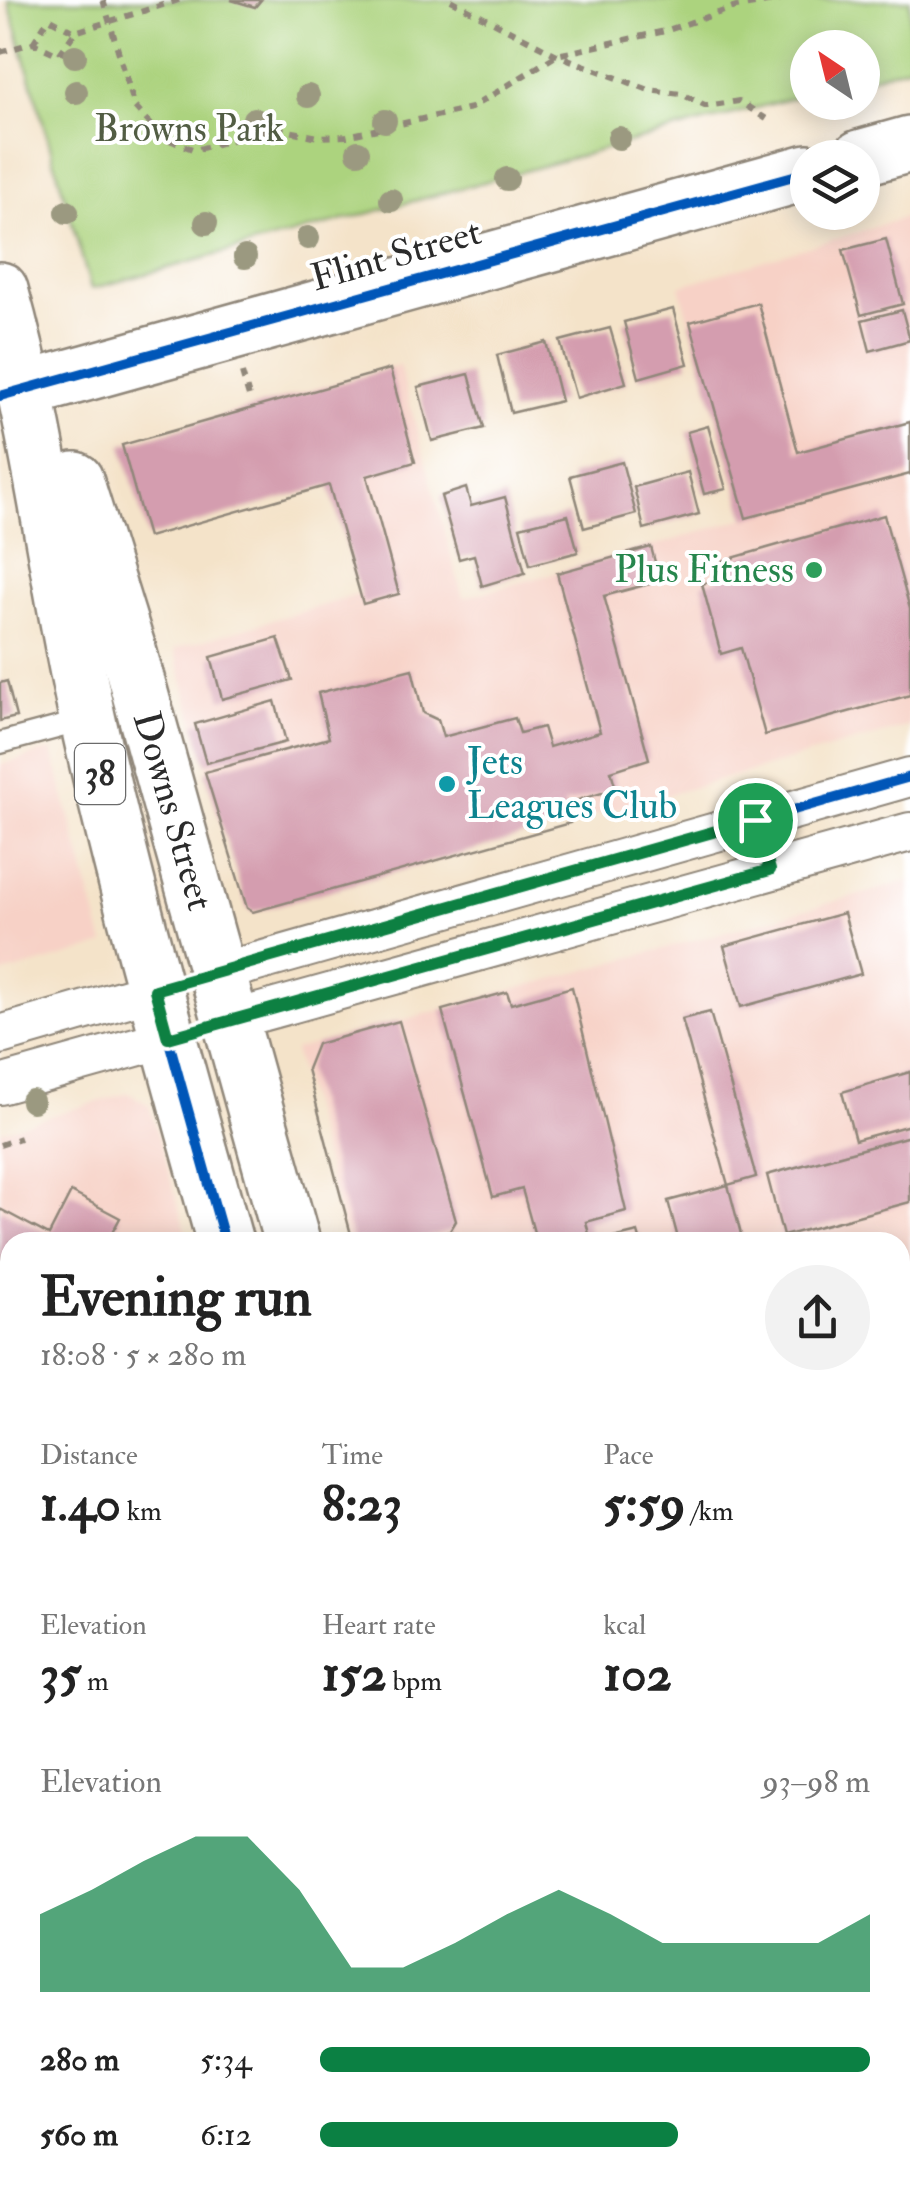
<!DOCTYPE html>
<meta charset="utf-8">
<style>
:root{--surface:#fff;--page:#f2f2f2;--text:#222;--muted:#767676;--accent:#0b8043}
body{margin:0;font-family:"IM FELL Double Pica",serif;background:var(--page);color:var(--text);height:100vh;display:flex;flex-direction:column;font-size:38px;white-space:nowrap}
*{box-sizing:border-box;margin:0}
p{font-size:32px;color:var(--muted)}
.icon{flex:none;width:55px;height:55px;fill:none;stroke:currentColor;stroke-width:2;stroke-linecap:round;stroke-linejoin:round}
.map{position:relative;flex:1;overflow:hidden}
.drawer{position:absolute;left:0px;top:1232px;width:910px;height:962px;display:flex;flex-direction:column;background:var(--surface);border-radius:30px 30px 0 0;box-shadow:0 5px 25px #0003}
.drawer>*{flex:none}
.needle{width:65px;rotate:325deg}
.controls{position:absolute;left:790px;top:30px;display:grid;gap:20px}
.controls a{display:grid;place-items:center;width:90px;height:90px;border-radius:50%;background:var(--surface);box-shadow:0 5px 25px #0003;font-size:50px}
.pin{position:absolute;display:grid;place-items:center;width:85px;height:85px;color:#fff;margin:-42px;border:5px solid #fff;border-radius:50%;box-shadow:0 2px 10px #0007}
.round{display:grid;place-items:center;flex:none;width:105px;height:105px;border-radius:52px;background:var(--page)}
.summary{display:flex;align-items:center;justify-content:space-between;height:170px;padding:0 40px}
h1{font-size:55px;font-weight:700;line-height:75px}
.figures{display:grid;grid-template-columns:repeat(3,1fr);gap:15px;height:170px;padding:10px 40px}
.figures div{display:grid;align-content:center}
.figures b{font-size:50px;font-weight:700}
.figures small{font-size:28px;font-weight:400}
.figures p{font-size:28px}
.chart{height:280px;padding:20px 40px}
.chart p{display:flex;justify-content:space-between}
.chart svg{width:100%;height:180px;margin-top:10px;fill:var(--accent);opacity:.7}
ul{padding:0 40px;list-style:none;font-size:32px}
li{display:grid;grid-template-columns:160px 120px 1fr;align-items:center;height:75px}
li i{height:25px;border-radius:12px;background:var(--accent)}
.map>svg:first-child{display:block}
.built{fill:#f7d1c6}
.industrial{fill:#d2bfbf}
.green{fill:#acd37e;stroke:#6c7f54;stroke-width:2.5}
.building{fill:#d49daf}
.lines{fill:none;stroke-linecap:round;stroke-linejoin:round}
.lane-casing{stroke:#90877a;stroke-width:25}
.street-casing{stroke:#90877a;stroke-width:42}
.secondary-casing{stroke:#90877a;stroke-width:60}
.primary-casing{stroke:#90877a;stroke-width:60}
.path{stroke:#90877a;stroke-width:6;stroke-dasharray:8 8;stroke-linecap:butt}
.lane{stroke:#fff;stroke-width:20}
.street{stroke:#fff;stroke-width:38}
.secondary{stroke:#fff;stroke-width:55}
.primary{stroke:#fff;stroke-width:55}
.rail{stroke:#2b2b2b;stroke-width:8}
.cycleway-casing{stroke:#fff;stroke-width:16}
.cycleway{stroke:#0057b8;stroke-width:10}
.tree{fill:#9b9980}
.route-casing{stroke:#fff;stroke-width:20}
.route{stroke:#0b8043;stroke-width:12}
.leisure-dot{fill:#2e9e5b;stroke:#fff;stroke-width:4}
.culture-dot{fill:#0f9aa8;stroke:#fff;stroke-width:4}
.labels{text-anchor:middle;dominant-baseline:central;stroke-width:8;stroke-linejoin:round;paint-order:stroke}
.shield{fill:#fff;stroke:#6b6b6b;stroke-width:2.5}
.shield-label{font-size:35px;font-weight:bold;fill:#2b2b2b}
.park-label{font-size:38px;fill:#525d44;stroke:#fff}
.street-label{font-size:38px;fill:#2b2b2b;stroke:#fff}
.leisure-label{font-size:38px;fill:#27864d;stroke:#fff;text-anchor:end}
.culture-label{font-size:38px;fill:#0d838f;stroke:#fff;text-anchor:start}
</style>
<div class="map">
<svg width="910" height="2194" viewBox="0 0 910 2194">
<rect width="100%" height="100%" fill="#fff"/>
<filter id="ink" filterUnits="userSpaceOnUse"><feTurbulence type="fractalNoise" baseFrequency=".01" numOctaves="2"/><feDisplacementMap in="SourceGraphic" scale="20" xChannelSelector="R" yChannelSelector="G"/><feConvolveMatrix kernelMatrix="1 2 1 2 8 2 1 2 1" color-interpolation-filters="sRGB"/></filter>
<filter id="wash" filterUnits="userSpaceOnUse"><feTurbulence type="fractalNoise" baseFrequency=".0048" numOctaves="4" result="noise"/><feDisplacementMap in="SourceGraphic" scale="40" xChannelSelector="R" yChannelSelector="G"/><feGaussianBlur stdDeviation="2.25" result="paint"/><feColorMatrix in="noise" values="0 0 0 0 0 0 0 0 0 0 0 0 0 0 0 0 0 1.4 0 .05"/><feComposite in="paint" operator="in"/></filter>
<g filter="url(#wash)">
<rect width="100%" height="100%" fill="#f4e3c9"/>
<g class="built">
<polygon points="910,216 910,726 253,912 247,908 174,649 361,594 329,485 148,537 122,445 399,365 463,598 651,547 745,518 680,286"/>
<polygon points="52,750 104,945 0,975 0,765"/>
<polygon points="910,881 910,1386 900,1389 900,1242 347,1242 294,1050"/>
<polygon points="128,1093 149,1105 189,1242 10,1242 10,1551 0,1546 0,1131"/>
<polygon points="910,1539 910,2194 0,2194 0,1590 10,1596 10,2185 900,2185 900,1541"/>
</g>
<polygon class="industrial" points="0,1534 10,1540 10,1596 0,1590"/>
<polygon class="green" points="8,0 910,0 910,66 863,79 862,48 808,48 807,94 91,289"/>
<g id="blocks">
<g class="building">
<polygon points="231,0 261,0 255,7"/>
<polygon points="886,239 903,304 861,315 843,250"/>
<polygon points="758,303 798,452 910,422 910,474 746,518 690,322"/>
<polygon points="673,309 688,364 639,378 624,322"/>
<polygon points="902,310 910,340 870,351 862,320"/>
<polygon points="610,328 626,383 576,398 560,341"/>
<polygon points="546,342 561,401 511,413 497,355"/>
<polygon points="390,369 415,462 367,476 399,594 363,604 329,485 148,537 122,445"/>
<polygon points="469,374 484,428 432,441 418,387"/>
<polygon points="708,426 726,489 704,494 687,432"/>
<polygon points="622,462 636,514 584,528 570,476"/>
<polygon points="688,472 699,514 644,529 634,487"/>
<polygon points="466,488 471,506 505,497 525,573 482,586 474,555 459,559 441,496"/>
<polygon points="568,515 578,552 530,565 520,527"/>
<polygon points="884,515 910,609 910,695 765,735 741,648 721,654 702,584 722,578 718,562"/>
<polygon points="651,547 660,581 604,596 649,759 611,771 616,789 564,804 570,823 253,912 247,908 205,772 329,738 318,693 412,669 423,713 438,720 443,737 515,718 520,733 543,727 549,747 600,732 557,573"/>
<polygon points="278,638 292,680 222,699 211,657"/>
<polygon points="7,681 16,717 0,721 0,683"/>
<polygon points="275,701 286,742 206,763 195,724"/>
<polygon points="844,913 861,974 741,1007 724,946"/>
<polygon points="572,987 626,1211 586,1222 591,1242 542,1242 540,1235 535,1236 522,1189 493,1197 442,1010 507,992 511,1004"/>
<polygon points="710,1012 756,1177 728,1185 682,1019"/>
<polygon points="399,1021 456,1221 450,1231 409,1242 353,1242 307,1069 317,1044"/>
<polygon points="910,1072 910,1125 855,1140 842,1092"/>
<polygon points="910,1136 910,1202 783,1236 767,1175"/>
<polygon points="728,1185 743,1242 679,1242 668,1201"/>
<polygon points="71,1192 120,1218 108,1240 113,1242 10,1242 10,1365 0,1359 0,1209 49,1235"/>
<polygon points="638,1232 641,1242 601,1242 601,1241"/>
<polygon points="0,1750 10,1752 10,2185 494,2185 520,2194 0,2194"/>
<polygon points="900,2142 910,2143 910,2194 607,2194 604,2185 900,2185"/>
</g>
</g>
</g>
<g filter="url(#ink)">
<use href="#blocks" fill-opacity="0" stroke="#90877a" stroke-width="2.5"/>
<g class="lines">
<defs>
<g id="lane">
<polyline points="0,743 86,720"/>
<polyline points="0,1648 10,1657"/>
</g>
<g id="street">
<polyline points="218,973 910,777"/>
<polyline points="232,1020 910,832"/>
<polyline points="0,1035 155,990"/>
<polyline points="0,1085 168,1038"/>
</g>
<g id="secondary">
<polyline points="860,158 910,144"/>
<polyline points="28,389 808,172"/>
</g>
<g id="primary">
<path d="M0,290c40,142 56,287 88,431 39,176 89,348 137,521"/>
<polyline points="75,480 128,650 292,1242"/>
<polyline points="900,1479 910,1476"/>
</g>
</defs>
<use href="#lane" class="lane-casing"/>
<use href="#street" class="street-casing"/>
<use href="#secondary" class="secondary-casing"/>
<use href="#primary" class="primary-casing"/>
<g class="path">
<polyline points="103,0 135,107 162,137 195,150 275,128 318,137 347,136 471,108 557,55 665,31 736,7 781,0"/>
<polyline points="451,0 557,55 649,90 681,94 707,106 739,101 771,122"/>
<polyline points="33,43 49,18 75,32 179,0"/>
<polyline points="0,52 33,43 59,55 75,32"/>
<polyline points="242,373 250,400"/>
<polyline points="0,1145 20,1138"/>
<polyline points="522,2185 525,2194"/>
</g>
<use href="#lane" class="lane"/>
<use href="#street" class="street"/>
<use href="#secondary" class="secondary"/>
<use href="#primary" class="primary"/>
<g class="rail">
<polyline points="0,1569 10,1574"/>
<polyline points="547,2185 551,2194"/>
</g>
<defs>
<g id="cycleway">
<polyline points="0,396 808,172"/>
<polyline points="218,973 910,777"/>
<polyline points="168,1038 225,1242"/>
</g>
</defs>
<use href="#cycleway" class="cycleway-casing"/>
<use href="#cycleway" class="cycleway"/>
</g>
<g class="tree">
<circle cx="75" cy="56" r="12"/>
<circle cx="76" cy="92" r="12"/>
<circle cx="308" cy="96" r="12"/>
<circle cx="254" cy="119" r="12"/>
<circle cx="385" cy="121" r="12"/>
<circle cx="619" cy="138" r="12"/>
<circle cx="358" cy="152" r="12"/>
<circle cx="507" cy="179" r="12"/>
<circle cx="391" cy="200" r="12"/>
<circle cx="67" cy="212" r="12"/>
<circle cx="206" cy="223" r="12"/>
<circle cx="308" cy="238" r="12"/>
<circle cx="245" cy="257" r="12"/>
<circle cx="32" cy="1101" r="12"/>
</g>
</g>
<g class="lines" filter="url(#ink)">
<defs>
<polygon id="route" points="755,820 770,870 168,1038 155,990"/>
</defs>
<use href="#route" class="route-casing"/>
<use href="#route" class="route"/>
</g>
<circle class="leisure-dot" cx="814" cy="570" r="10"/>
<circle class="culture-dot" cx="447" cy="784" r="10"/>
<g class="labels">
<rect class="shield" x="75" y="744" width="50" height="60" rx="8"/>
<g class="shield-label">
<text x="100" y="774">38</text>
</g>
<g class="park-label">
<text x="189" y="129">Browns Park</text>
</g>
<g class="street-label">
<text transform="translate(396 255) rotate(-16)">Flint Street</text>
<text transform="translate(173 811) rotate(74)">Downs Street</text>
</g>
<g class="leisure-label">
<text x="794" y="570">Plus Fitness</text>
</g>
<g class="culture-label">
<text x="467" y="762">Jets<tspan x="467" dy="44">Leagues Club</tspan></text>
</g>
</g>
</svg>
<div class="controls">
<a><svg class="needle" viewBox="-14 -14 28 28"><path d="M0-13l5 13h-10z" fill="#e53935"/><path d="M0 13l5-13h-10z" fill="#767676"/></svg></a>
<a><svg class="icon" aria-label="layers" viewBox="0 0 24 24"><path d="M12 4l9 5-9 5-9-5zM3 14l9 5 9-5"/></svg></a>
</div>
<div class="pin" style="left:755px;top:820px;background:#1e9e55"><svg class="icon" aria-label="arrive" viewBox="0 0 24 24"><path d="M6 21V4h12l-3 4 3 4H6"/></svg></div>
<section class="drawer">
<div class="summary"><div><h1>Evening run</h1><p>18:08 · 5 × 280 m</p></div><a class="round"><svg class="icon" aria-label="share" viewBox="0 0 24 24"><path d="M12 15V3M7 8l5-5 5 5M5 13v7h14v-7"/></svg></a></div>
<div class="figures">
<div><p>Distance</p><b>1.40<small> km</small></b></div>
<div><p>Time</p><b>8:23</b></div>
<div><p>Pace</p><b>5:59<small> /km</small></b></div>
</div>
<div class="figures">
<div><p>Elevation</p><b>35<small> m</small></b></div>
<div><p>Heart rate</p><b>152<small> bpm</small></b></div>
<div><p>kcal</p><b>102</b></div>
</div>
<div class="chart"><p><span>Elevation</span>93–98 m</p>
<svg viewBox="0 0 160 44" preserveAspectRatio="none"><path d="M0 44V25L10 19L20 12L30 6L40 6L50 19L60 38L70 38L80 32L90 25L100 19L110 25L120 32L130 32L140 32L150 32L160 25V44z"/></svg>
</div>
<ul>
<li><b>280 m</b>5:34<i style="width:100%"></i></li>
<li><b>560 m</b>6:12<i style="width:65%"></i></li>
</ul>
</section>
</div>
